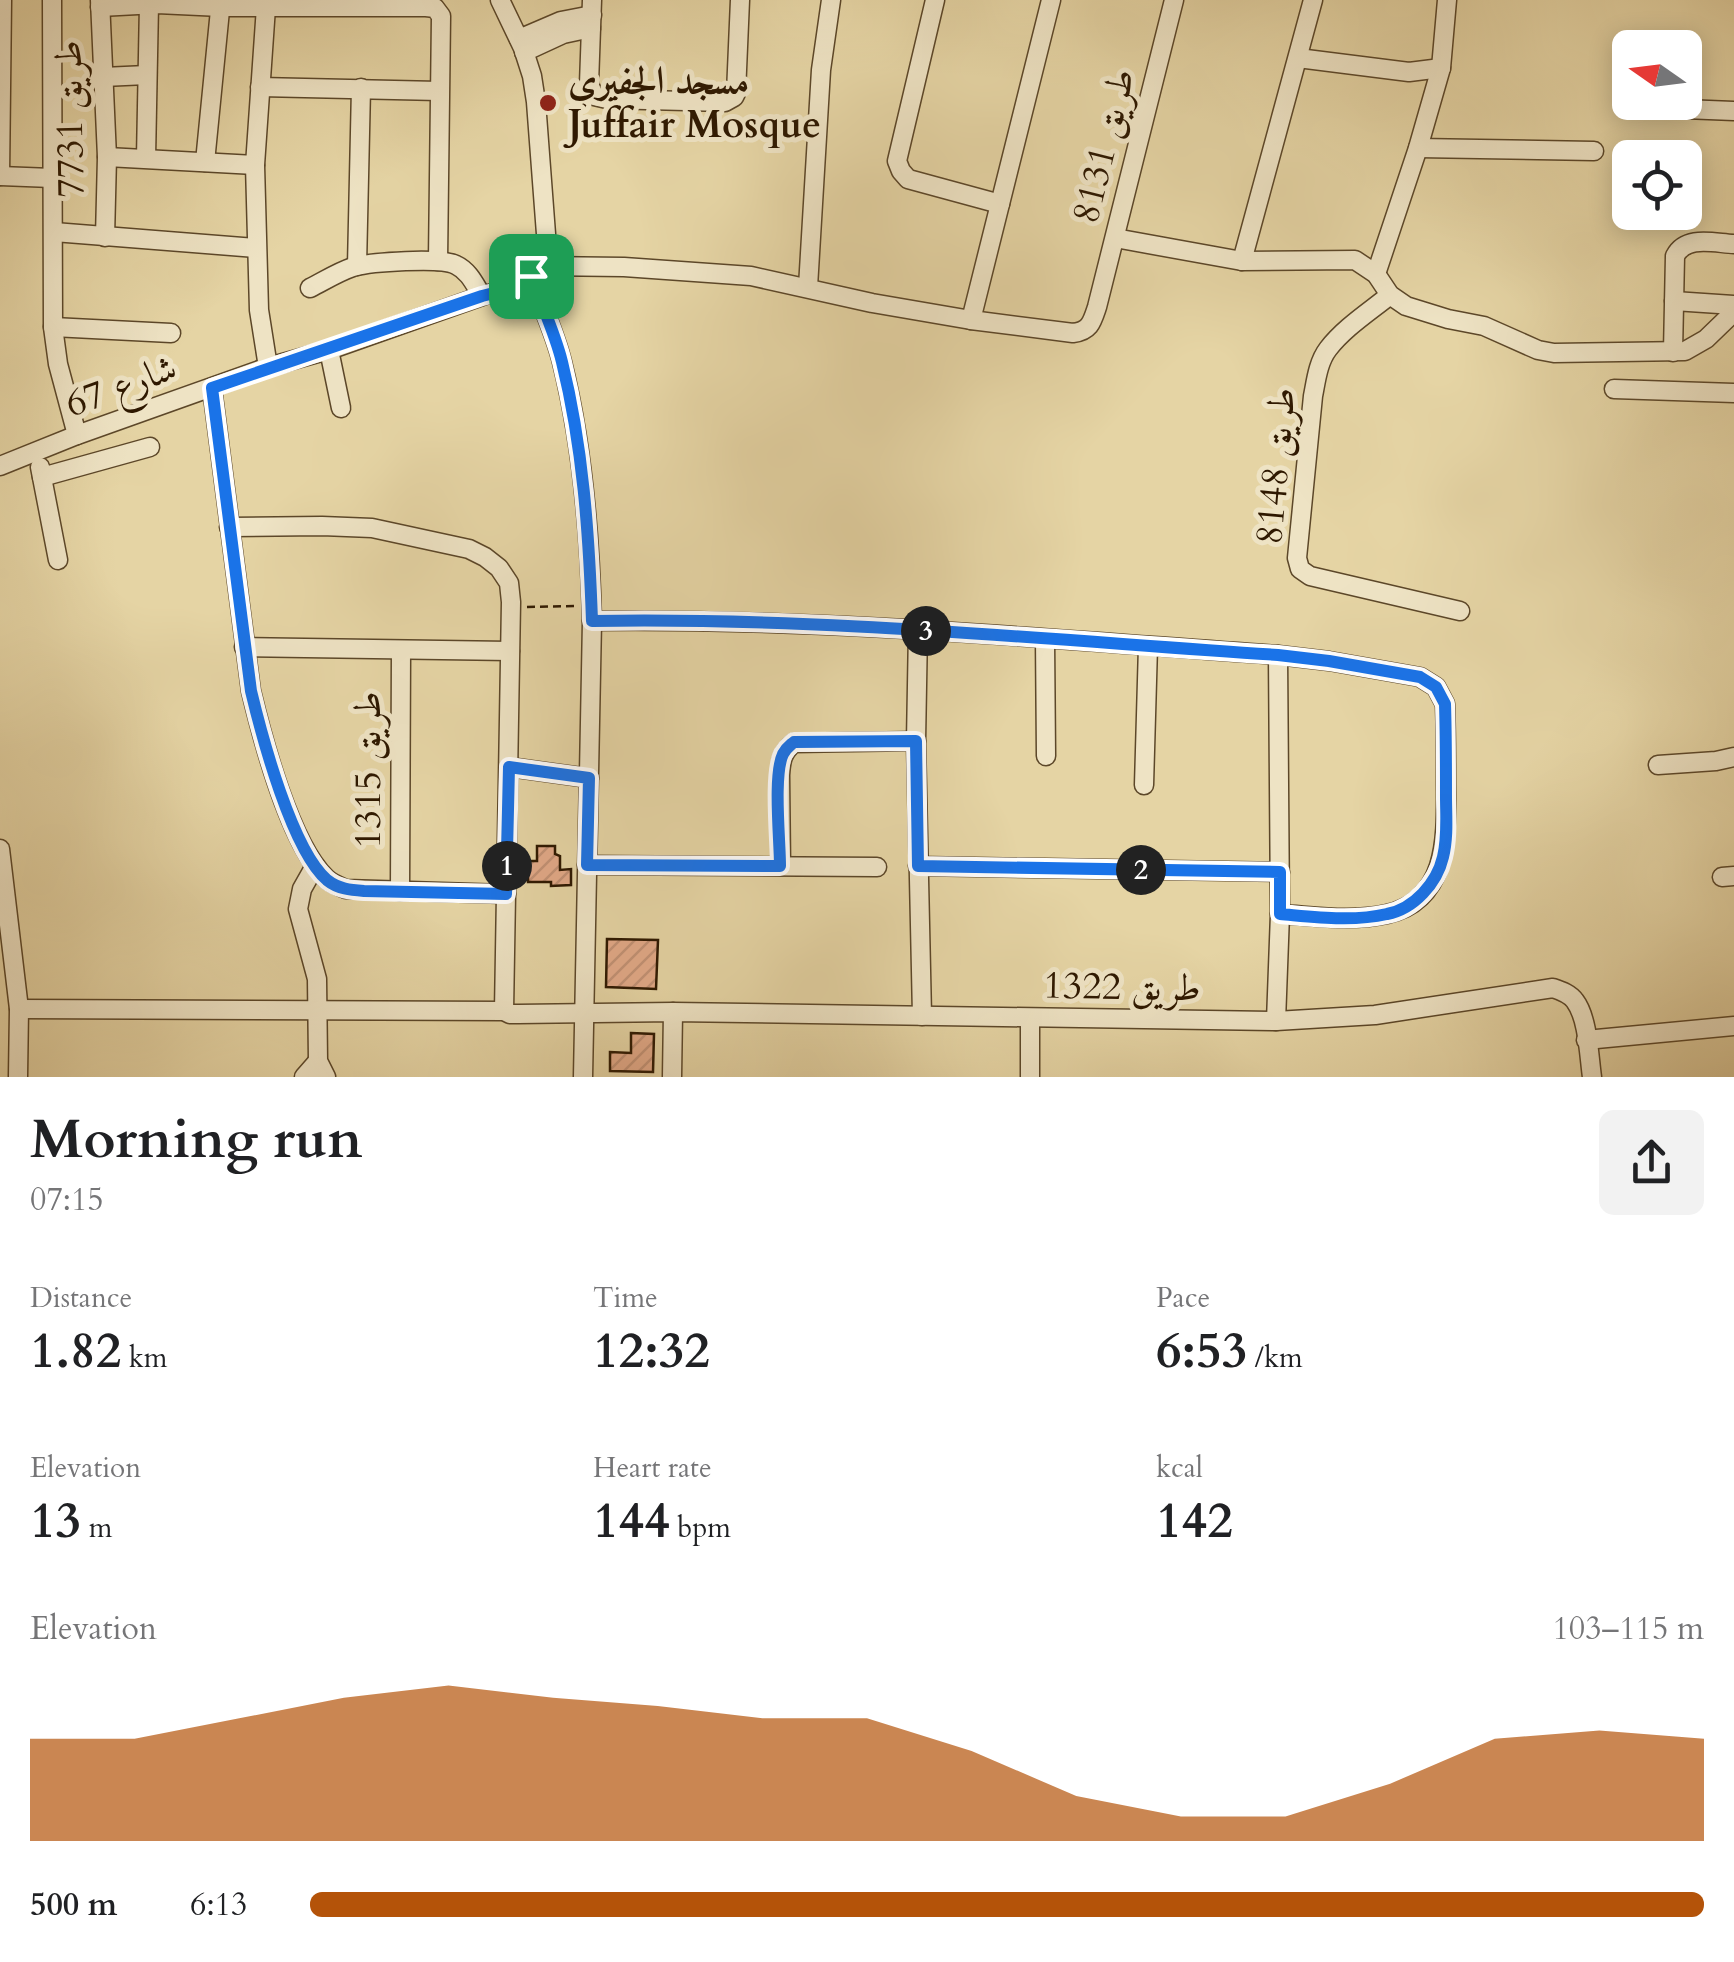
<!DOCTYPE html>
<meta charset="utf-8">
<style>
:root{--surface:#fff;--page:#f2f2f2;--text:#202124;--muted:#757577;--accent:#b45309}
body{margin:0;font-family:Cardo,Amiri,serif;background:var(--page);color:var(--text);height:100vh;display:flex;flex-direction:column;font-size:38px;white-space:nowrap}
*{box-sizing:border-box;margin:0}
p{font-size:32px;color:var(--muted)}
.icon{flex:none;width:55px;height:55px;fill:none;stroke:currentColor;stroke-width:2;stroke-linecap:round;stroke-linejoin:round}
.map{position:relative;height:1077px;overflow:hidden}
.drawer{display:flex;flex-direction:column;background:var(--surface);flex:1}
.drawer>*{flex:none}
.needle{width:65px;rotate:284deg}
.controls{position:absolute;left:1612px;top:30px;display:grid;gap:20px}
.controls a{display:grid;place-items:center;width:90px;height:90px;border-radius:15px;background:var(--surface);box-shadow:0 5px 25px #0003;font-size:50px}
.pin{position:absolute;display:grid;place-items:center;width:85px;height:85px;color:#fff;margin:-42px;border-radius:20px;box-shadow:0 5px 15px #0006}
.km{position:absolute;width:50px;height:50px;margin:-25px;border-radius:50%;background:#222;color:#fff;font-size:28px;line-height:50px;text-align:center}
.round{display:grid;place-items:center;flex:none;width:105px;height:105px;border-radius:15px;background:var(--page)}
.headline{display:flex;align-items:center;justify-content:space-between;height:170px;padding:0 30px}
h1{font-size:55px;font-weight:600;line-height:75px}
.metrics{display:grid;grid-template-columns:repeat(3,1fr);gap:15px;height:170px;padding:10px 30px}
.metrics div{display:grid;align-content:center}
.metrics b{font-size:50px;font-weight:600}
.metrics small{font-size:28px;font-weight:400}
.metrics p{font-size:28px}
.chart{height:280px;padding:20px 30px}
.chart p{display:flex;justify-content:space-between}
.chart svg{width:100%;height:180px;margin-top:10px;fill:var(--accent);opacity:.7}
ul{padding:0 30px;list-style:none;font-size:32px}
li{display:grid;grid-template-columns:160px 120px 1fr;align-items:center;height:75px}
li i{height:25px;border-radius:12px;background:var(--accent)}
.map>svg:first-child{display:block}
.building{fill:url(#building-hatch);stroke:#2e1800;stroke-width:2.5}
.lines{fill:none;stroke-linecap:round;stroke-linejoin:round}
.minor-casing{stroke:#5c4729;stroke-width:21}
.path{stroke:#2e1800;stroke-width:2.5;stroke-dasharray:8 5;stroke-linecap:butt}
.minor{stroke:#eee3c4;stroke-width:18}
.route-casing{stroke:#fff;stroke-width:20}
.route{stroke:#1a73e8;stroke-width:12}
.poi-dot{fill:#8f2418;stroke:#eee3c4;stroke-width:4}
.labels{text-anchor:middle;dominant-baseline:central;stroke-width:10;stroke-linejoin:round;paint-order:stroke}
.poi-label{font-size:38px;font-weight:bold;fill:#2e1800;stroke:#eee3c4;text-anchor:start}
.street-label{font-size:38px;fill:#2e1800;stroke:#eee3c4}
</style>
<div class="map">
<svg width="1734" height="1077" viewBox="0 0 1734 1077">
<defs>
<pattern id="building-hatch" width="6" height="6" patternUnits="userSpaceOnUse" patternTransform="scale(2.5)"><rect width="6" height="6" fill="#e2a988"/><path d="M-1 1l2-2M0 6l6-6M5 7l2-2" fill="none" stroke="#c29174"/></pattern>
</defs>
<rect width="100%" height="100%" fill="#e5d4a4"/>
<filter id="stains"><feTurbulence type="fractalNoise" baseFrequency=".002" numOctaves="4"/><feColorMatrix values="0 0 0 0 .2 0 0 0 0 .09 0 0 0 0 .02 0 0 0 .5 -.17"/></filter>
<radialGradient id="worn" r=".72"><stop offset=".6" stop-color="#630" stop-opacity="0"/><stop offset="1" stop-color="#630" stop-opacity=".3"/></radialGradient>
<g class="building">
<polygon points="537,846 555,846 555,854 560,856 560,870 571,869 571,885 551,886 551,882 528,882 528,861 537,861"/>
<polygon points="607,939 658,940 656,989 606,987"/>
<polygon points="631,1033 654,1034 653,1072 610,1071 610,1052 631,1053"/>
</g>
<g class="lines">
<defs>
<g id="minor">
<polyline points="52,0 53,327 58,364 77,435"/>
<polyline points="100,0 107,157 105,237"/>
<polyline points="592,0 589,84 594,96 607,99 725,102 734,97 736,93 740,0"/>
<polyline points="935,0 897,161 901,171 908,179 1000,204"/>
<polyline points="100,7 157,4 221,7 426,7 435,8 441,16 438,261"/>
<polyline points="266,7 255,165 259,310 268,367"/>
<polyline points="519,39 561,21 592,15"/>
<polyline points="524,52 563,34 591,28"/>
<polyline points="1298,58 1409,72 1441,68"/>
<polyline points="103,77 147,75"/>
<polyline points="260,87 439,91"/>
<polyline points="1659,108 1734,111"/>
<polyline points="1418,148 1594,151"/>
<polyline points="107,157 255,165"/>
<polyline points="146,158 149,4"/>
<polyline points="205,162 221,0"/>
<polyline points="0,176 2,0"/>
<polyline points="0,176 52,178"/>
<polyline points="54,232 256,248"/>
<polyline points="1115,238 1242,261 1355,260 1376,274 1390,295 1406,306 1448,319 1484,326 1538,350 1554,353 1685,351 1706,339 1734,312"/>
<polyline points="1242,261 1313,0"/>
<polyline points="357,266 361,88"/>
<path d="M540,266l84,1 127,9 121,27 99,17 102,13c17,-2 19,-11 24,-26l77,-307"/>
<polyline points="1376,274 1418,148 1441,68 1447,0"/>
<path d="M531,276c10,28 24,57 31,86 21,85 28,172 30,259l-9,456"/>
<polyline points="808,287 821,70 831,0"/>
<path d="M310,288c14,-7 28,-16 43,-21 18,-5 88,-10 103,-2 13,6 19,20 26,31"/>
<path d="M1390,295c-21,17 -46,33 -62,54 -10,13 -12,32 -15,47l-16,162 3,11 10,7 150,35"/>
<polyline points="1674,301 1734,305"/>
<polyline points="971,320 1051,0"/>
<polyline points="53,327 171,333"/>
<polyline points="329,350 341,408"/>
<path d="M1673,352l2,-96c11,-21 38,-13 59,-12"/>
<path d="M212,388l39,303c12,50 39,152 75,187 6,6 13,8 20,11l160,5"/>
<polyline points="1614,389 1734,393"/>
<polyline points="0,466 77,435 268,367 329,350 482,296 513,287 532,274 540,266 544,255 546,234 536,102 532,76 523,48 500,0"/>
<polyline points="40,467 58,560"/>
<polyline points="42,477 150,447"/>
<polyline points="229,527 322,526 372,528 469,549 485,557 499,568 509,583 511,602 504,1011"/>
<path d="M592,621c229,-3 458,18 686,34l51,6 91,16 16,10 9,17c1,25 1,51 1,76 0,51 5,120 -59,134 -35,8 -72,2 -107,0"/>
<polyline points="918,630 916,741 922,1016"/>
<polyline points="1045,639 1046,756"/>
<polyline points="244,647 510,651"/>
<polyline points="1658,765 1716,761 1734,757"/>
<polyline points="509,767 589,778"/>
<polyline points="1144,785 1148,646"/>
<polyline points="0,849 19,1009 18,1077"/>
<polyline points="587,865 877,867"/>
<polyline points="315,866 302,889 298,909 317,979 318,1061 326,1077"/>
<path d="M781,866l-1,-91c1,-14 2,-23 14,-32l122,-2"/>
<polyline points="918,866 1280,872"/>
<polyline points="1722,877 1734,876"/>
<polyline points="400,891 401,650"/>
<path d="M19,1009l485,2 6,3h8l155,-2 603,9 99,-6 178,-27c9,3 17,6 22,13 13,17 14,55 17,76"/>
<polyline points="1276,1021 1280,914 1278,655"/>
<polyline points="1586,1040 1734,1026"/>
<polyline points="304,1077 318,1061"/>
<polyline points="672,1077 673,1012"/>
<polyline points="1030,1077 1030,1018"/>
</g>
</defs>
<use href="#minor" class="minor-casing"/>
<polyline class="path" points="527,607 574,606"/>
<use href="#minor" class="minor"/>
</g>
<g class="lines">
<defs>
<path id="route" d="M531,276c10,28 24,57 31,86 21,85 27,172 30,259 229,-4 458,19 686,34l51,6 91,16 16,10 9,17c1,30 1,61 1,92 0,20 2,41 -3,61 -6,26 -29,52 -56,57 -35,8 -72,3 -107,0v-42l-362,-6 -2,-125 -122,1c-6,5 -7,5 -11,12 -10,21 -3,86 -3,112l-193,-1 2,-87 -80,-11 -3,127 -142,-3c-13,-1 -26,-2 -37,-11 -35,-30 -65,-143 -76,-189l-39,-303 270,-92 32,-8z"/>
</defs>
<use href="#route" class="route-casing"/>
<use href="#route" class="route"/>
</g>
<circle class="poi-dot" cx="548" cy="103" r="10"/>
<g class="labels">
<g class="poi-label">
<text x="568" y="81">مسجد الجفيري<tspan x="568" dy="44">Juffair Mosque</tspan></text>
</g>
<g class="street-label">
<text transform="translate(70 119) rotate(-91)">طريق 7731</text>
<text transform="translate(1104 146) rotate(-76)">طريق 8131</text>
<text transform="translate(121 386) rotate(-20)">شارع 67</text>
<text transform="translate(1276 466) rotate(-85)">طريق 8148</text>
<text transform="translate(368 770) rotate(-90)">طريق 1315</text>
<text transform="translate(1122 987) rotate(1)">طريق 1322</text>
</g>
</g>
<rect width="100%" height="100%" filter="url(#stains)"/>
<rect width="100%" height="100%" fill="url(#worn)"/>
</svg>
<div class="controls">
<a><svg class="needle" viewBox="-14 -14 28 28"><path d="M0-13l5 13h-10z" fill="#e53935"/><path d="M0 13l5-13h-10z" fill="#757577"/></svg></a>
<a><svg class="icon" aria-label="locate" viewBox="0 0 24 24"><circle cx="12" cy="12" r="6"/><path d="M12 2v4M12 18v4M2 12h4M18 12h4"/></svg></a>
</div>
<div class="pin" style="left:531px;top:276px;background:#1e9e55"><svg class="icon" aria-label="arrive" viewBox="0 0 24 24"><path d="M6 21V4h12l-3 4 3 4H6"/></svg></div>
<b class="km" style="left:507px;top:866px">1</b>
<b class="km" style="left:1141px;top:870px">2</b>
<b class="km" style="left:926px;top:631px">3</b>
</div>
<section class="drawer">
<div class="headline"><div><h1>Morning run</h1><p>07:15</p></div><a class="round"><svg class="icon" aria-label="share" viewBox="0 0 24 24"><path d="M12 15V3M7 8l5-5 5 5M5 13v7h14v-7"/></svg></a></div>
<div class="metrics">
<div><p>Distance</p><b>1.82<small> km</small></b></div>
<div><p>Time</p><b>12:32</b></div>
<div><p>Pace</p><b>6:53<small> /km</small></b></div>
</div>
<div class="metrics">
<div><p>Elevation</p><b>13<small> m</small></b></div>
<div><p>Heart rate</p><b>144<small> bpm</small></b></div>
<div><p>kcal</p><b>142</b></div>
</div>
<div class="chart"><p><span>Elevation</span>103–115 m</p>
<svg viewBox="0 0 160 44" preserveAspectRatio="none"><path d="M0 44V19L10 19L20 14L30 9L40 6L50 9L60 11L70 14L80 14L90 22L100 33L110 38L120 38L130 30L140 19L150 17L160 19V44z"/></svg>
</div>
<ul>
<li><b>500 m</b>6:13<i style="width:100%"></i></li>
</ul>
</section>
